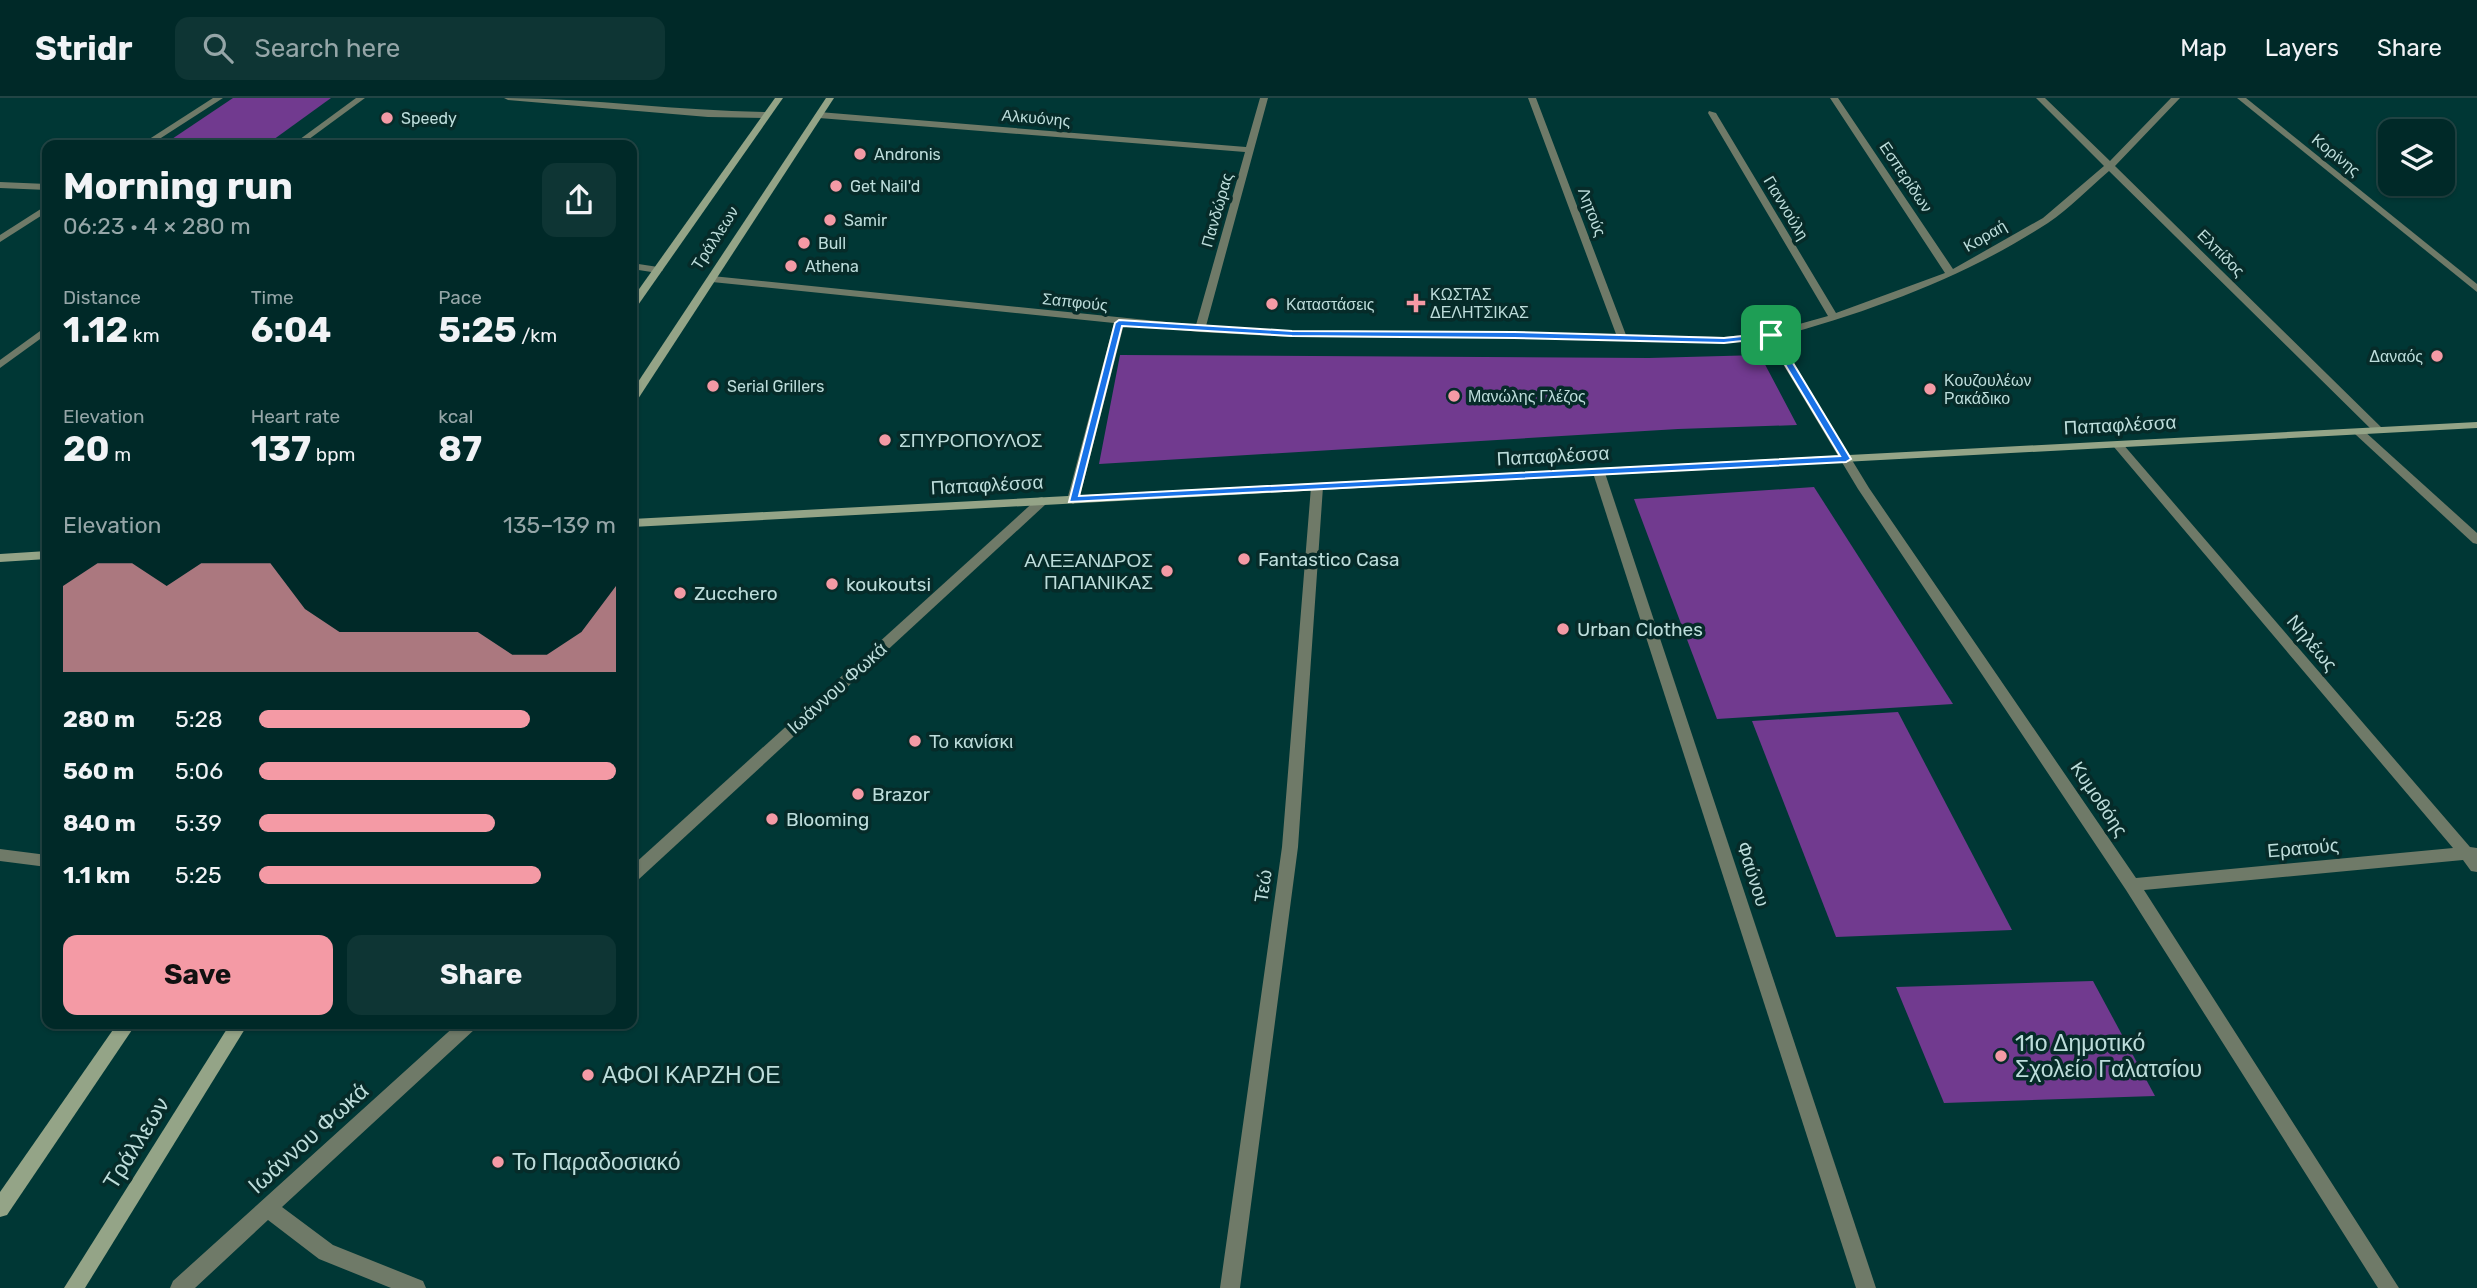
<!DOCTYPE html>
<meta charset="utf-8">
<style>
:root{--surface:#002928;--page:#0e3534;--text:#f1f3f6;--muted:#95a6a8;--line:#224545;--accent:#f49aa5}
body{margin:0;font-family:Rubik,sans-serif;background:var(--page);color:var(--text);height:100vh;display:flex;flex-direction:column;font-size:26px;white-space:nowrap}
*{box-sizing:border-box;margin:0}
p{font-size:23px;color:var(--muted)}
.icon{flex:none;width:38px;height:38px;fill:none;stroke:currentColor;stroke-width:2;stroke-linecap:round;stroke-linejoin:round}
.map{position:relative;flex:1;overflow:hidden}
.details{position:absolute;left:42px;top:42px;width:595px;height:889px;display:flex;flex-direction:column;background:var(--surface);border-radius:14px;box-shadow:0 2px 5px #0004,0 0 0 2px var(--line)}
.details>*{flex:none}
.tools{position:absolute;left:2378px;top:21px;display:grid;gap:14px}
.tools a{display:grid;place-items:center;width:77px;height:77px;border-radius:14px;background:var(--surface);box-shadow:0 2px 5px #0004,0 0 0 2px var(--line);font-size:35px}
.pin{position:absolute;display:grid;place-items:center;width:60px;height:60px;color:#fff;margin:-30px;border-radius:14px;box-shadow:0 4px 10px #0006}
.round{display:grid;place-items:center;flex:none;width:74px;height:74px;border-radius:14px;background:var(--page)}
.head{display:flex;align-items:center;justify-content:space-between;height:119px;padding:0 21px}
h1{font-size:38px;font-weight:700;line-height:52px}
.metrics{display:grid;grid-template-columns:repeat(3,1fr);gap:10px;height:119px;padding:7px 21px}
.metrics div{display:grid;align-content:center}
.metrics b{font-size:35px;font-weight:700}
.metrics small{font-size:19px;font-weight:400}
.metrics p{font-size:19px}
.chart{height:196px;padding:14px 21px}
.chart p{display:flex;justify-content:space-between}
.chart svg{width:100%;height:126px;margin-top:7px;fill:var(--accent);opacity:.7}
.button{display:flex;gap:14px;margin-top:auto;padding:14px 21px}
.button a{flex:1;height:80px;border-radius:14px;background:var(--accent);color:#111;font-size:28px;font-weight:700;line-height:80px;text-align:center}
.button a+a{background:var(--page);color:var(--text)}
ul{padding:0 21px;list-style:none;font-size:23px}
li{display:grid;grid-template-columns:112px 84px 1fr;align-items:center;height:52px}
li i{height:18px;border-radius:9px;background:var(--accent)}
header{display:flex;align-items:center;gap:42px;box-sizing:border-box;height:98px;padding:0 35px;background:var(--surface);border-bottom:2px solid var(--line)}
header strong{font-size:33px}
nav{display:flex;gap:38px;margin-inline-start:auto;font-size:24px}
.search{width:490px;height:63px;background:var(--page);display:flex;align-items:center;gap:18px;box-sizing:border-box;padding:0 24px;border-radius:14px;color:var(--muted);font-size:26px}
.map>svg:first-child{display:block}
.green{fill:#713a8f}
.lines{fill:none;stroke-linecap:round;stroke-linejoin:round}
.street{fill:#6f7a68;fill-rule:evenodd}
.secondary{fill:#94a487;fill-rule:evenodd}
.route{fill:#1a73e8;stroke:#fff;stroke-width:2;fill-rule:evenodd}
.poi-dot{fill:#f49aa5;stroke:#062b29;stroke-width:2.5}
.labels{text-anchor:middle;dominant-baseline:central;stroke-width:7;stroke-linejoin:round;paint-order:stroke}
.far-poi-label{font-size:16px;fill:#bddddb;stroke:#062b29;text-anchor:start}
.far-street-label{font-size:16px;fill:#bddddb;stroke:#062b29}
.street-label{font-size:19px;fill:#bddddb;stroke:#062b29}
.poi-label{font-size:19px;fill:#bddddb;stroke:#062b29;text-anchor:start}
.near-poi-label{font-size:23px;fill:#bddddb;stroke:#062b29;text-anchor:start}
.near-street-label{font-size:23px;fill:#bddddb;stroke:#062b29}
</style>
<header>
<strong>Stridr</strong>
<div class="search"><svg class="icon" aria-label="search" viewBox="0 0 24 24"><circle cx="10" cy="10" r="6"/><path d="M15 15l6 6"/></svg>Search here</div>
<nav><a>Map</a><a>Layers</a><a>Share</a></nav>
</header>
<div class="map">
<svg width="2477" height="1190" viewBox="0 0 2477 1190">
<rect width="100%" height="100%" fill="#003735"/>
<g class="green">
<polygon points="233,0 331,0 266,47 163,47"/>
<polygon points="1120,257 1649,260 1760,257 1797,327 1678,331 1099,366"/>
<polygon points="1814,389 1953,606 1717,621 1634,401"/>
<polygon points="1898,614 2012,832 1836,839 1752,623"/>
<polygon points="2093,883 2155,998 1944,1005 1896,889"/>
</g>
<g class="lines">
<g class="street">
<polygon points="213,0 223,0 150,47 140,47"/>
<polygon points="356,0 365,0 301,47 292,47"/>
<path d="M504,0c87,0 174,13 262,14l4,3 -4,3 -58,-1 -200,-17z"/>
<path d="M1260,0h8l-62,228 86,5 324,3 -88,-236h8l90,237 98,2 47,-5 57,-16 -120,-203 1,-2 7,2 120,200 109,-40 -115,-175h8l115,171 90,-51 61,-52 -68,-68h9l65,63 61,-63h9l-65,68 268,263v4h-8l-266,-262c-20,17 -39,37 -61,52 -83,54 -176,88 -271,114l92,151 267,390 317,-30 -339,-401 -2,-2 6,-4 4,2 348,404 7,1v24l-6,-1 -8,-11 -319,30 255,398h-21l-252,-398 -268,-401 -90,-150 -44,4 -210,-5 -222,-1 -92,-5 -76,-8 -45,176 -6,4 -6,-4 47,-177 -402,-41 -5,-3 5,-3 484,49 49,-173 -426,-34 -4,-3 4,-3 427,35z"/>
<polygon points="2237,0 2246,0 2477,186 2477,194"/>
<polygon points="0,84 47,86 47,92 0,90"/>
<polygon points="47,107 47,114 0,144 0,137"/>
<polygon points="632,165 658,169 663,172 658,175 632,171"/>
<polygon points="47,228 47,236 0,270 0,262"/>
<polygon points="2359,331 2363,332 2477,435 2477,446 2473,445 2355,336 2355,332"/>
<polygon points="1599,371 1605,375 1876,1190 1856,1190 1593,375"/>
<polygon points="1317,385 1323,389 1298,749 1240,1190 1220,1190 1282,749 1311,389"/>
<polygon points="1042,399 1048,403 1046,406 638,782 632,783 632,768 1038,400"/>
<polygon points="0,751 47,757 47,769 0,763"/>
<polygon points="457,926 478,926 475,931 282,1109 333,1147 423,1183 426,1190 391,1190 319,1161 268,1122 195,1190 170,1190 173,1183"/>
</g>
<g class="secondary">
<polygon points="775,0 783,0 636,210 632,211 632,201"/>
<polygon points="826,0 834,0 638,301 632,304 632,293"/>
<polygon points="2477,324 2477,330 632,429 632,421"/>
<polygon points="47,453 47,461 0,464 0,456"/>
<polygon points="117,926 136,926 7,1117 0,1119 0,1094"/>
<polygon points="230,926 248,926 85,1190 64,1190"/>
</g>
</g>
<path class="route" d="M1119,222l173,11 222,1 210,6 47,-5 5,2 75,124 -5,3 -777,40 46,-179zM1122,228l170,10 222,2 210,5 45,-5 71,118 -761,40z"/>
<g class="poi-dot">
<circle cx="387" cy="20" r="7"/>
<circle cx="860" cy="56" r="7"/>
<circle cx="836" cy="88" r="7"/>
<circle cx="830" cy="122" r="7"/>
<circle cx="804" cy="145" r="7"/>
<circle cx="791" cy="168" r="7"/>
<path d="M1412.5 194.5h7v7h7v7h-7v7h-7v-7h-7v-7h7z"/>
<circle cx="1272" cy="206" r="7"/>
<circle cx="2437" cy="258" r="7"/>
<circle cx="713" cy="288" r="7"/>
<circle cx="1930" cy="291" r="7"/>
<circle cx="1454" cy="298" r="7"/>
<circle cx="885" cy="342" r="7"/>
<circle cx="1244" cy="461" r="7"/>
<circle cx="1167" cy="473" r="7"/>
<circle cx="832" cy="486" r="7"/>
<circle cx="680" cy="495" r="7"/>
<circle cx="1563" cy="531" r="7"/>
<circle cx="915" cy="643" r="7"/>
<circle cx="858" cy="696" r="7"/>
<circle cx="772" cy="721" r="7"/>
<circle cx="2001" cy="958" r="7"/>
<circle cx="588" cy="977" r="7"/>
<circle cx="498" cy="1064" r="7"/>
</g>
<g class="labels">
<g class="far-poi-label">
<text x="401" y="20">Speedy</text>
<text x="874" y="56">Andronis</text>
<text x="850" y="88">Get Nail'd</text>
<text x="844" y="122">Samir</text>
<text x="818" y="145">Bull</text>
<text x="805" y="168">Athena</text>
<text x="1430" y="196">ΚΩΣΤΑΣ<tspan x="1430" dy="18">ΔΕΛΗΤΣΙΚΑΣ</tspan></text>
<text x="1286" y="206">Καταστάσεις</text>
<text x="2423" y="258" text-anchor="end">Δαναός</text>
<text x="1944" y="282">Κουζουλέων<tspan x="1944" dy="18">Ρακάδικο</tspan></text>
<text x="727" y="288">Serial Grillers</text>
<text x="1468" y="298">Μανώλης Γλέζος</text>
</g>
<g class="far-street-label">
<text transform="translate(1036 20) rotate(5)">Αλκυόνης</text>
<text transform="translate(2336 57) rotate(39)">Κορίνης</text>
<text transform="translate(1906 79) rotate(56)">Εσπερίδων</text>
<text transform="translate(1786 110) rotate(59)">Γιαννούλη</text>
<text transform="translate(1217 112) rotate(-74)">Πανδώρας</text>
<text transform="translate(1592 114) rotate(69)">Λητούς</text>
<text transform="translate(1985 138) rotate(-30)">Κοραή</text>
<text transform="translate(715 140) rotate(-57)">Τράλλεων</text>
<text transform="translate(2221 155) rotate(45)">Ελπίδος</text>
<text transform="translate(1075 204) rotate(6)">Σαπφούς</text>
</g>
<g class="street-label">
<text transform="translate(2120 327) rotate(-3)">Παπαφλέσσα</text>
<text transform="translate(1553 358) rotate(-3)">Παπαφλέσσα</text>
<text transform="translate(987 387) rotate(-3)">Παπαφλέσσα</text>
<text transform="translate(2312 545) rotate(50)">Νηλέως</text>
<text transform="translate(837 590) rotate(-42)">Ιωάννου Φωκά</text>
<text transform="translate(2099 701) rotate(56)">Κυμοθόης</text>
<text transform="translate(2303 750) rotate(-5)">Ερατούς</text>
<text transform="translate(1753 776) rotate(72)">Φαύνου</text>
<text transform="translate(1263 788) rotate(-82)">Τεώ</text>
</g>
<g class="poi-label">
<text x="899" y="342">ΣΠΥΡΟΠΟΥΛΟΣ</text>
<text x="1258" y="461">Fantastico Casa</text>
<text x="1153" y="462" text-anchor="end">ΑΛΕΞΑΝΔΡΟΣ<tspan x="1153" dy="22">ΠΑΠΑΝΙΚΑΣ</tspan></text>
<text x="846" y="486">koukoutsi</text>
<text x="694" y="495">Zucchero</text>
<text x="1577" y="531">Urban Clothes</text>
<text x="929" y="643">Το κανίσκι</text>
<text x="872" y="696">Brazor</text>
<text x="786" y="721">Blooming</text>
</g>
<g class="near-poi-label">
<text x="2015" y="945">11ο Δημοτικό<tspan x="2015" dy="26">Σχολείο Γαλατσίου</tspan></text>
<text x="602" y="977">ΑΦΟΙ ΚΑΡΖΗ ΟΕ</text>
<text x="512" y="1064">Το Παραδοσιακό</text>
</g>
<g class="near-street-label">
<text transform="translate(308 1040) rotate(-42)">Ιωάννου Φωκά</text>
<text transform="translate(136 1045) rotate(-58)">Τράλλεων</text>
</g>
</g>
</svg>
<div class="tools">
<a><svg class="icon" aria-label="layers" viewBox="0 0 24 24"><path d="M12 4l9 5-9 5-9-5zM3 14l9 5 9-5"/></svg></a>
</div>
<div class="pin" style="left:1771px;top:237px;background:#1e9e55"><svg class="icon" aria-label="arrive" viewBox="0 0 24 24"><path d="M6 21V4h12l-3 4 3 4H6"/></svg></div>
<section class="details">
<div class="head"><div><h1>Morning run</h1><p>06:23 · 4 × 280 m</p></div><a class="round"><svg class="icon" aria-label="share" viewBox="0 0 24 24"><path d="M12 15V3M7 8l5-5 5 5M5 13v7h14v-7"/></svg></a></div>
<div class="metrics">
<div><p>Distance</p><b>1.12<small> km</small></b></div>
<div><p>Time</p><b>6:04</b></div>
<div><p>Pace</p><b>5:25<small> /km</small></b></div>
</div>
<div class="metrics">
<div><p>Elevation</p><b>20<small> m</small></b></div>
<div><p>Heart rate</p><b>137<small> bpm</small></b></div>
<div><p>kcal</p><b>87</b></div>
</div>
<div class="chart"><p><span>Elevation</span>135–139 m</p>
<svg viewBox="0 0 160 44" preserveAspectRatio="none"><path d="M0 44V14L10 6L20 6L30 14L40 6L50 6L60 6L70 22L80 30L90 30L100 30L110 30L120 30L130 38L140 38L150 30L160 14V44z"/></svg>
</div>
<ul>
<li><b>280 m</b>5:28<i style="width:76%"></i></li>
<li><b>560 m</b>5:06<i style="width:100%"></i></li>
<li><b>840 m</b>5:39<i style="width:66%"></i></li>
<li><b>1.1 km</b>5:25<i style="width:79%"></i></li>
</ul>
<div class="button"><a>Save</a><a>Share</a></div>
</section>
</div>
